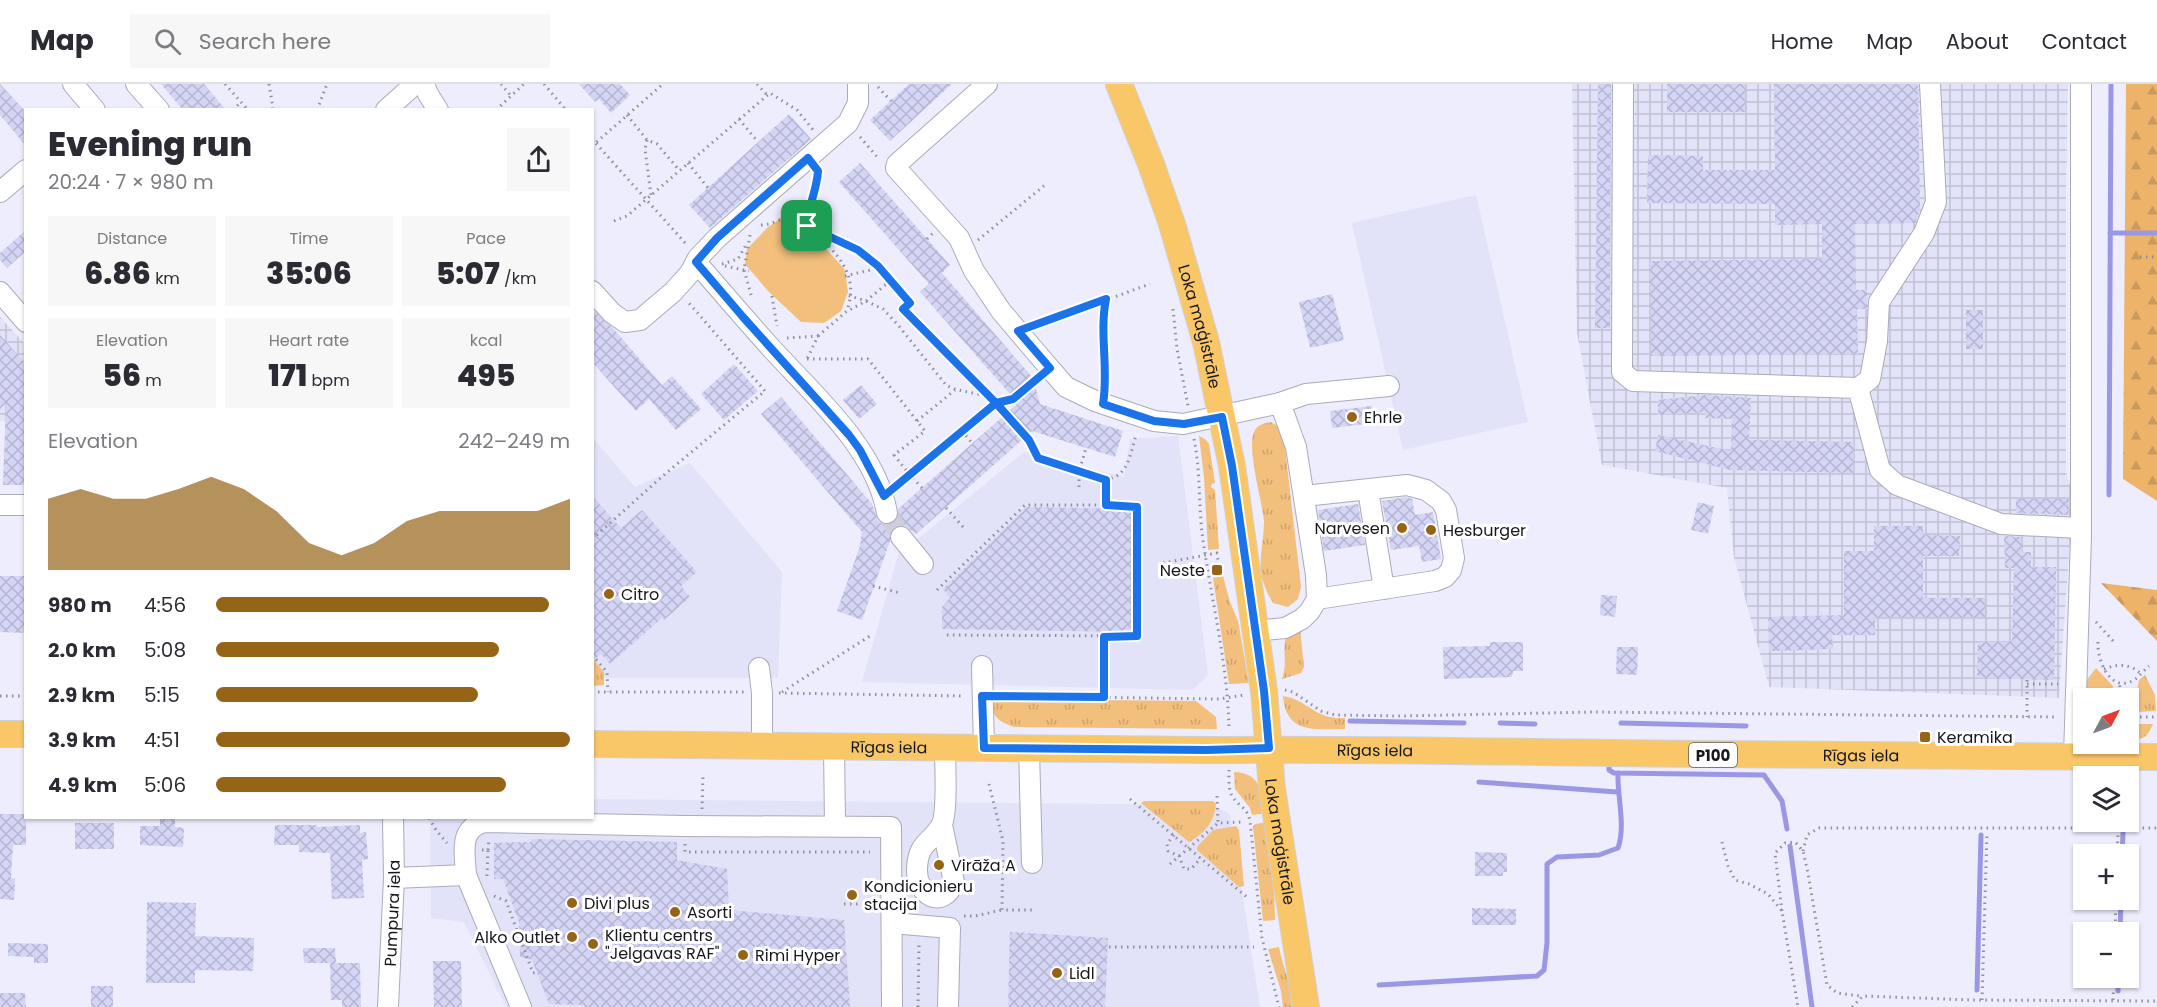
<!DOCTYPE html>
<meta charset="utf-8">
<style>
:root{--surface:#fff;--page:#f7f7f7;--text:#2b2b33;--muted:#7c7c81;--line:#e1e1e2;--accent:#966416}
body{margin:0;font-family:Poppins,sans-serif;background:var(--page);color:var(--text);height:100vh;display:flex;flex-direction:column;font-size:22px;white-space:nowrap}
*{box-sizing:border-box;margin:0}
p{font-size:20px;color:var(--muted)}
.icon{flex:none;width:33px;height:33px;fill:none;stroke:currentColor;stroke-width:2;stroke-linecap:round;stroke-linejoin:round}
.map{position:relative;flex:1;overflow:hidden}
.sheet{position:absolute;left:24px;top:24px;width:570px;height:711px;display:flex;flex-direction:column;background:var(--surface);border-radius:0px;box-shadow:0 2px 4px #0004}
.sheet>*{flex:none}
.needle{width:39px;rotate:49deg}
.buttons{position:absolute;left:2073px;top:604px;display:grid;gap:12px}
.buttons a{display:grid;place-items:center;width:66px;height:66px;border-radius:0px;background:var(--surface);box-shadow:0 2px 4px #0004;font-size:30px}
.pin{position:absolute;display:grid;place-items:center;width:51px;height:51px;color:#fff;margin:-26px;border-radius:12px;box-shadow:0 3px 9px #0006}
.round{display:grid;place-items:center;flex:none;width:63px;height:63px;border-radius:0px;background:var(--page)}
.headline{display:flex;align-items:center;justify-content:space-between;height:102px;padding:0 24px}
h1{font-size:33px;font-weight:800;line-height:45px}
.figures{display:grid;grid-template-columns:repeat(3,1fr);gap:9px;height:102px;padding:6px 24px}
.figures div{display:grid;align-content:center;border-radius:0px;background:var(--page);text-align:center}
.figures b{font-size:30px;font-weight:800}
.figures small{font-size:16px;font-weight:400}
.figures p{font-size:16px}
.chart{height:168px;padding:12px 24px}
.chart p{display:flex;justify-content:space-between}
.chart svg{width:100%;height:108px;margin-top:6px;fill:var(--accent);opacity:.7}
ul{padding:0 24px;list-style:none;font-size:20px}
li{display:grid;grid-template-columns:96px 72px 1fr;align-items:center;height:45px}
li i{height:15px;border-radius:8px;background:var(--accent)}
header{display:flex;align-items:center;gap:36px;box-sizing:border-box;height:84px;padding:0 30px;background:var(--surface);border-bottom:2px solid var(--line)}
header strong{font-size:28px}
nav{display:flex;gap:33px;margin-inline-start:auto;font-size:21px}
.search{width:420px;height:54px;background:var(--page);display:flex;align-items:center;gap:15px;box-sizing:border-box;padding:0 21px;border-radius:0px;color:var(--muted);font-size:22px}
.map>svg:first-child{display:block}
.built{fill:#e2e2f9}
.industrial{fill:url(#industrial-grid)}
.grass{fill:url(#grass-tufts)}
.forest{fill:url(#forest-firs)}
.park{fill:#f2bf7d}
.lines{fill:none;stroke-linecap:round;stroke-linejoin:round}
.stream{stroke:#9b97e5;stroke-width:5}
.building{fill:url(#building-cross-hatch)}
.minor-tunnel{stroke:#cdcddb;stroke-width:20;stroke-dasharray:20 10;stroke-linecap:butt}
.minor-casing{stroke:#aaabb9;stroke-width:22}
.major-casing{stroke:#d1d1d2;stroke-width:28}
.path{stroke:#8f8f9a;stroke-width:3;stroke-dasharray:1.5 4.5;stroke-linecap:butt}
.minor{stroke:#fff;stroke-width:20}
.major{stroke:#f9c768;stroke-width:26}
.route-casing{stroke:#fff;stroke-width:12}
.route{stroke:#1a73e8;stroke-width:8}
.poi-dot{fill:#966416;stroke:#fff;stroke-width:2}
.labels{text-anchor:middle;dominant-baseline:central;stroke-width:6;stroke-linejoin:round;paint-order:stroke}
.shield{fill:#fff;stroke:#5d5d61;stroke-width:1.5}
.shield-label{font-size:15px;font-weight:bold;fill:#17171d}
.street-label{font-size:16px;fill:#17171d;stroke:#fff}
.poi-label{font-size:16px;fill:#17171d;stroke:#fff;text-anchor:start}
</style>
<header>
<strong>Map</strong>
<div class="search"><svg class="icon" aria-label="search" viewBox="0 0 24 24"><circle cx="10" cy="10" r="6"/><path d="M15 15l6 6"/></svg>Search here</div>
<nav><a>Home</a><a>Map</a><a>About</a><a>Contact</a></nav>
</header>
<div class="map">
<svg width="2157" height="923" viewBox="0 0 2157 923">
<defs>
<pattern id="industrial-grid" width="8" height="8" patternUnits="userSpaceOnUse" patternTransform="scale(1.5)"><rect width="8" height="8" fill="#e2e2f9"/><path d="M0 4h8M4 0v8" fill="none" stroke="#c1c1d5"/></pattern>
<pattern id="grass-tufts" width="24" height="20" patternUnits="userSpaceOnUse" patternTransform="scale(1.5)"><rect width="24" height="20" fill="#f2bf7d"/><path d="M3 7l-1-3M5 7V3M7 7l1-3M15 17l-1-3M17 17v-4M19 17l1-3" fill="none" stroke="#cfa36c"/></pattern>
<pattern id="forest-firs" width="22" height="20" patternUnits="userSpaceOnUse" patternTransform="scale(1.5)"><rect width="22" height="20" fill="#ecb369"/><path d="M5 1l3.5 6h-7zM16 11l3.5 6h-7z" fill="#ca995b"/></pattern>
<pattern id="building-cross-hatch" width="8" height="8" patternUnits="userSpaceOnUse" patternTransform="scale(1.5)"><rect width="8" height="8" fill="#d4d4f5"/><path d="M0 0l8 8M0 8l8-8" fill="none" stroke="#b5b5d2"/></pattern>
</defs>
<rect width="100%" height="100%" fill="#ededfd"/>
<g class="built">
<polygon points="1476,111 1528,338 1403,366 1352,139"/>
<polygon points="1178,352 1208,591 1193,606 862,598 898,471 1024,368 1124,393 1130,355"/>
<polygon points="592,353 635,403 690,379 782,488 778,594 593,594"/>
<polygon points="593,715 1213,721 1230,730 1260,923 506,923 464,838 431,834 430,734 592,734"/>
</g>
<g class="industrial">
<polygon points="1572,0 2068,0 2066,108 2066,388 2073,411 2059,614 1769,603 1734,473 1727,404 1602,381 1577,249"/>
<polygon points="0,233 25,260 25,338 0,337"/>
</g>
<g class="grass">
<path d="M1271,338l8,5 5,12 17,148 -3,12 -10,8 -15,-4c-6,-10 -10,-19 -12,-30 -2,-17 3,-34 3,-51 -1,-20 -19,-76 -9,-92 4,-6 10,-7 16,-8z"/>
<polygon points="1199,352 1205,355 1209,360 1215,399 1212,400 1211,403 1215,406 1219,465 1208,466 1204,393"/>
<polygon points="1223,492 1230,518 1238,537 1249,599 1229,600 1213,494"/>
<path d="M1300,544l4,39 -3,6 -19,6c6,-16 0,-27 4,-43z"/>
<polygon points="592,574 604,588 604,601 593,602"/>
<polygon points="2096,584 2113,602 2112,615 2084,615 2083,601"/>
<polygon points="2145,591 2155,611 2156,627 2136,628 2129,619 2135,617 2139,596"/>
<path d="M1283,612c26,4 31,24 62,22v11c-29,0 -59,6 -62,-33z"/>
<path d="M990,615l206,2 20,16 1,12 -203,-2c-15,-5 -23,-11 -24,-28z"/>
<path d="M2129,640h24c-6,14 -10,16 -24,15z"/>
<path d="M1234,688c25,0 29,20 34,41l-16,2 -2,-7 -15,-19z"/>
<path d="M1144,717h69l3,3c-1,17 -12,30 -27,38l-48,-39z"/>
<polygon points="1269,738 1273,767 1275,836 1263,837 1253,743 1255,740"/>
<polygon points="1236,742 1239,746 1244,802 1239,803 1197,766 1197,763 1213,746"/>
<path d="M1279,863c4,21 13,39 16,60h-12l-2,-16 -13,-42z"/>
</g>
<g class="forest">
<polygon points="2126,0 2157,0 2157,417 2123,395"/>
<polygon points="2101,499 2157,506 2157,557"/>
</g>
<polygon class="park" points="783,133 801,136 845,186 848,208 841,227 824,239 801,238 768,207 745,180 747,165 768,143"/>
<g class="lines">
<g class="stream">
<polyline points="2110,149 2157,149"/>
<polyline points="2109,411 2111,0"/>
<polyline points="1350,637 1464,639"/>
<polyline points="1500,639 1535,640"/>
<polyline points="1621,639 1746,642"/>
<polyline points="1609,683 1609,686 1614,689 1764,691 1782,717 1787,745"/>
<polyline points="1479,698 1617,708"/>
<polyline points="1790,762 1812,923"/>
<polyline points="2122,771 2123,749"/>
<polyline points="2120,849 2121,816"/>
<path d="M1379,901l158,-9 7,-6 3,-27v-79l10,-7 42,-2 19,-7c8,-23 -1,-51 0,-75"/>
<polyline points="1977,906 1981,751"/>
<polyline points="2118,907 2118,894"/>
</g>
</g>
<g class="building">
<polygon points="0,0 26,28 26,62 0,31"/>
<polygon points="161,0 204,0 226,26 183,26"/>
<polygon points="579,0 620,0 630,11 611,29 599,15 595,18"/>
<polygon points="909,0 952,0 890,57 870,36"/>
<polygon points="1598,0 1611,0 1610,244 1595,244"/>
<rect x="1667" y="0" width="78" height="28"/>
<polygon points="1774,0 1918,0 1920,126 1915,139 1855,140 1856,206 1867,206 1867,225 1857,225 1858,270 1651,272 1650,177 1822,175 1822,140 1775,141 1775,120 1647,119 1648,71 1703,72 1703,86 1775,86"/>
<polygon points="789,30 811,55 710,144 689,121"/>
<polygon points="860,79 950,181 942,189 1033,294 1040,320 1123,347 1115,373 1032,347 916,450 905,442 894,443 890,449 890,457 862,536 837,527 860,462 862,448 761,330 781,313 872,420 878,437 883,440 890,441 895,438 898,433 898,425 1018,319 920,208 929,200 839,98"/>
<polygon points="26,146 26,167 7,184 0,176 0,169"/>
<polygon points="1332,210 1344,256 1310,264 1299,218"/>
<polygon points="592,225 612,243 662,301 672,292 701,325 676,346 649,315 636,327 592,278"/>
<rect x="1966" y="226" width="17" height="39"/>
<polygon points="0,251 26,280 26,401 3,401 6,319 0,325"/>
<polygon points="734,280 758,307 724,336 701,310"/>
<polygon points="861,301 877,320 859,335 843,316"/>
<polygon points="1705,311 1751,314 1749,356 1854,358 1853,389 1730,386 1655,367 1658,351 1731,367 1732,335 1705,334 1705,328 1658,331 1658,316"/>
<polygon points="1372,322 1374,339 1332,344 1330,327"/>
<polygon points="592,412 621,444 642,426 697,488 681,502 690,513 664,536 662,534 610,580 601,570 592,577"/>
<polygon points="1406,413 1412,415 1415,431 1433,428 1441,475 1422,478 1419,462 1391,466 1382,417"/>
<polygon points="2016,415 2069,415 2069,431 2016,429"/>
<polygon points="1698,418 1714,422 1708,450 1691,446"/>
<polygon points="1358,420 1365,461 1324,467 1318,426"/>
<polygon points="1027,423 1134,425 1131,548 942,545 942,523 950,514 943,505"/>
<polygon points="1874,442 1923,442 1923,451 1960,452 1959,472 1923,472 1923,514 1985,514 1985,533 1875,533 1875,551 1832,551 1833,565 1769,567 1768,533 1844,531 1844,467 1874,467"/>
<polygon points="2004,452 2021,453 2022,468 2031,468 2031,483 2056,483 2054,596 1977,594 1978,558 2012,558 2014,484 2005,484"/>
<polygon points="0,492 25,492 25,549 0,548"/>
<polygon points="1601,511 1617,512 1615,533 1600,531"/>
<polygon points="1490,558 1523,558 1523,587 1513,587 1512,593 1444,595 1443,563 1490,562"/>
<polygon points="1617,563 1638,563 1637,591 1616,590"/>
<polygon points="0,730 26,730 26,761 13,761 11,794 15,795 14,816 0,815"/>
<polygon points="160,734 175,734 175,743 184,744 183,763 140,761 140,742 160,742"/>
<rect x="75" y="739" width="39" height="26"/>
<polygon points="275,741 317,741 317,743 360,741 360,749 366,748 368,775 362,776 364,814 332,815 330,769 299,768 299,761 274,761"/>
<polygon points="531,755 677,758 677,776 727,785 729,826 844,836 850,923 584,923 584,921 549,920 532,876 520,873 519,838 503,795 494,795 494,759 531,758"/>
<polygon points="1475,768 1507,769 1507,788 1503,788 1503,792 1475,792"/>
<polygon points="147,818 196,819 195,852 254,854 253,887 195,886 195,899 146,899"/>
<polygon points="1472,824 1516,825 1516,841 1472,841"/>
<polygon points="1010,848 1108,854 1105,923 1008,923"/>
<polygon points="8,859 48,860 48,879 34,879 34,873 8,872"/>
<polygon points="303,864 335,864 336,879 360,879 361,923 342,923 342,916 331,916 330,879 304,879"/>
<polygon points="433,877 461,877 462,923 434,923"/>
<rect x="91" y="902" width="22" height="21"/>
<polygon points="0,909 25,909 26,923 0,923"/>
</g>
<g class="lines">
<polyline class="minor-tunnel" points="887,429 901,453"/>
<defs>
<g id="minor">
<polyline points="73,0 95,26"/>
<polyline points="136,0 159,26"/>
<polyline points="424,0 428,10 438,26"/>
<polyline points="987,0 897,80 896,84 959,154 974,187 983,200 1001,227 1040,273 1066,303 1095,317 1154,337 1183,340 1280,319 1306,310 1389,302"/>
<polyline points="1623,0 1622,288 1633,297 1858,304 1880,386 1897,401 2001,440 2080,444"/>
<polyline points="386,26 415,0"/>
<polyline points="0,108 26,86"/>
<path d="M696,178c25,29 50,58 76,87 42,46 104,100 115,164"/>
<polyline points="592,207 612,229 625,238 640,236 673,208 690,189 698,174 717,154 848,39 858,19 858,0"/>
<polyline points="0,208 26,238"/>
<polyline points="1858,304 1870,295 1877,257 1879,218 1924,149 1936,118 1930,0"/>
<polyline points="1368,406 1384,505"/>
<polyline points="1304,412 1407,401 1426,406 1441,417 1446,426 1454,474 1451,486 1445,493 1435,497 1317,515"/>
<polyline points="0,421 26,421"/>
<polyline points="901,453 923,480"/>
<polyline points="1256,547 1285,544 1302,535 1310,527 1317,515 1316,491 1296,363 1280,319"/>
<polyline points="982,582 984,665"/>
<polyline points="759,584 762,609 762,662"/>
<polyline points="834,663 835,741"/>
<polyline points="1029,665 1032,779"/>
<polyline points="2074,672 2081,453 2081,0"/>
<path d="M942,741l12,57c-11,29 -38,13 -37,-13 1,-27 13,-25 24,-43 7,-11 4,-62 4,-78"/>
<polyline points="466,791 521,923"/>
<path d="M394,794l72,-3c-1,-22 -8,-47 19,-53l200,4 206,1 1,180"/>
<polyline points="892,839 950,844 948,923"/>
<path id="s1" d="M388,923l6,-129 -1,-60"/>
</g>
<g id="major">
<path id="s2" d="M1119,0l32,80 21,60 34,118 26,124 32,225 8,98 34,218"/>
<polyline points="0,650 26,650"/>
<path id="s3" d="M592,660l615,6c167,-2 334,3 501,4 150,2 299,1 449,3"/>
</g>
</defs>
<use href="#minor" class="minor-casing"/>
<use href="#major" class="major-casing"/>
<g class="path">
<polyline points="225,0 248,26"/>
<polyline points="269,0 273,24 272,26"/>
<polyline points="501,0 511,12"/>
<polyline points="544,0 566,26"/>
<polyline points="757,0 767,11"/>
<polyline points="878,3 891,17"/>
<polyline points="233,26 241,18"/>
<polyline points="317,26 327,0"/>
<polyline points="496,26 524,0"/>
<polyline points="627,31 647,56 657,60 679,86"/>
<polyline points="739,35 758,58"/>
<polyline points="860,53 879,75"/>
<polyline points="592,55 687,161"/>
<polyline points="647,56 645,65 651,111"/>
<polyline points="592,62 663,0"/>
<polyline points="688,79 708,104"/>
<polyline points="614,137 627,132 770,9 797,26 814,47"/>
<path d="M761,141c20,-1 27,-17 46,1 33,15 60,26 83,55l-24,20 -19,-6"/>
<path d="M807,142c1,-18 10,-34 11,-51"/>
<path d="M812,145c24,24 48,45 35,81"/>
<polyline points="750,151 744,186 752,214"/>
<polyline points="927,155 933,149"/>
<polyline points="978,156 1045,101"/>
<polyline points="2140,173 2157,173"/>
<polyline points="722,180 738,175 747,159"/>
<polyline points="725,182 749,187"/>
<polyline points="845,192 879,184"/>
<polyline points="890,197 910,219 903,225 990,313"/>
<polyline points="772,212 777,242"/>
<polyline points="1173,225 1177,265 1188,322"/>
<polyline points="1037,241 1150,200"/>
<path d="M818,252l28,-24 20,-11 17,8 15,16 48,60c15,9 38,6 50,18l17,-4 24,-20"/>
<polyline points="787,254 818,252 807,275"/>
<polyline points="807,275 868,275 925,347 894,371 910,391 897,401"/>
<polyline points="1106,303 1103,232 1106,215"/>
<polyline points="917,337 955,306"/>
<polyline points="962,347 972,359"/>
<path d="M1194,355c7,34 4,67 9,101 9,63 25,126 26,190"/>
<polyline points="1106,396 1106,421"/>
<polyline points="1079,403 1079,388 1086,364"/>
<path d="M922,404l-12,-13 86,-72 33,37 9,18 58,20c31,6 33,-20 40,-43"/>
<polyline points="946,424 965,445"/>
<polyline points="592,455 665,390 765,307 689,219"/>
<polyline points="1163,479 1217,469 1220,490"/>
<polyline points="873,502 900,509"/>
<polyline points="937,506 1025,421 1106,421 1137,423 1137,552 943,551"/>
<polyline points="2096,538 2115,559"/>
<path d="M2098,558c-1,18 12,52 36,38 6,-4 10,-10 15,-14"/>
<polyline points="592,571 607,588 608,608"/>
<path d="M2104,585c12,-5 26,-6 37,5"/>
<polyline points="2027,596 2027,633"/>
<polyline points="2027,600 2058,600"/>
<polyline points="1285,606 1293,608 1321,627 1335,631 1400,632 1594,628 2058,633"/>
<polyline points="592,608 745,608"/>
<polyline points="782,608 873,550"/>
<polyline points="779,609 964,612"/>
<polyline points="0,612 26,612"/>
<polyline points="1001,612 1220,615 1243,611"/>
<polyline points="1104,613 1104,553"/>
<polyline points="2119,615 2120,599"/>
<polyline points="2128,633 2157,633"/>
<path d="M1229,686c0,8 -1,19 3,26 7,11 15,11 18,25l12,117 17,69"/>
<polyline points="989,700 1003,757 1002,826 1032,826"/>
<polyline points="1217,712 1218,739"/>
<polyline points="1130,715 1248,814"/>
<polyline points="702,725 703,691"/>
<polyline points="429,734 436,746 447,759"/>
<polyline points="1174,751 1167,760 1168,767 1179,772 1184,785 1191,785 1201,774"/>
<polyline points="1722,758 1728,782 1735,796 1749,800 1768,810 1782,827 1798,923"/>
<polyline points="685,760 685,768 870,768"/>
<polyline points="482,766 488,766 489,755"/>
<polyline points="1803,767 1807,751 1819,744 2157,744"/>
<polyline points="2117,771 2118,749"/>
<polyline points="1170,780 1218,739 1242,738"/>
<polyline points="487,792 488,766"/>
<polyline points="494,812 506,817 533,889 537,888"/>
<polyline points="844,820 875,820"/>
<polyline points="1782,827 1775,769 1785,759 1795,758 1803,767 1808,789 1827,901 1837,909 1861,912"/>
<polyline points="964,832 975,832 1002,826"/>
<polyline points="2115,849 2116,816"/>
<polyline points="1109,863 1254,863"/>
<polyline points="1982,916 1987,748"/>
<polyline points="2113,916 2114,894"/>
<polyline points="918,923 919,860"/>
<polyline points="1852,923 1863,912 1972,916 2157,917"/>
</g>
<use href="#minor" class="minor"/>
<use href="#major" class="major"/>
</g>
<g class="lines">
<defs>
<path id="route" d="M807,142c1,-20 10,-36 11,-55l-10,-13 -91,80 -21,24 47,55 106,118 11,15 24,46 112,-93 33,37 9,18 68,22v25l31,2v129l-33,1v60l-122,-1 2,52 223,2 62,-2 -5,-57 -32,-225 -10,-49 -38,7 -30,-3 -51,-17c6,-35 -4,-70 3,-105l-88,32 32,37 -37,31 -17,4 -93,-94 7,-6 -32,-37 -20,-16 -51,-24"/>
</defs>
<use href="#route" class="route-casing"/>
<use href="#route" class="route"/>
</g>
<g class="poi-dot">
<circle cx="1352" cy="333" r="6"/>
<circle cx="1402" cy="444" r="6"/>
<circle cx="1431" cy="446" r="6"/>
<rect x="1211" y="480" width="12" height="12" rx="3"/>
<circle cx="609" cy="510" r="6"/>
<rect x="1919" y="647" width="12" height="12" rx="3"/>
<circle cx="939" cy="781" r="6"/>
<circle cx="852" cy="811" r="6"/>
<circle cx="572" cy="819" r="6"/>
<circle cx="675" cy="828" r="6"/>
<circle cx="572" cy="853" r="6"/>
<circle cx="593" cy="860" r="6"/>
<circle cx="743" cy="871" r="6"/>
<circle cx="1057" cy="889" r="6"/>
</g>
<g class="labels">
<rect class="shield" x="1689" y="659" width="48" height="24" rx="4.5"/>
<g class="shield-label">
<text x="1713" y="671">P100</text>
</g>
<g class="street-label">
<text stroke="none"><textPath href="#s2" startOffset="256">Loka maģistrāle</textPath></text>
<text stroke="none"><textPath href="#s3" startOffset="297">Rīgas iela</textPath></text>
<text stroke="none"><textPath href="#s3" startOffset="783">Rīgas iela</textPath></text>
<text stroke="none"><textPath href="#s3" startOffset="1269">Rīgas iela</textPath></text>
<text stroke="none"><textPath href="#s2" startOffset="778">Loka maģistrāle</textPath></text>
<text stroke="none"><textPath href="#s1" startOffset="94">Pumpura iela</textPath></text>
</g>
<g class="poi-label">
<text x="1364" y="333">Ehrle</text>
<text x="1390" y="444" text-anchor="end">Narvesen</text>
<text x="1443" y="446">Hesburger</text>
<text x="1205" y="486" text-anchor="end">Neste</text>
<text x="621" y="510">Citro</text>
<text x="1937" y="653">Keramika</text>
<text x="951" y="781">Virāža A</text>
<text x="864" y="802">Kondicionieru<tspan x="864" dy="18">stacija</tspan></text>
<text x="584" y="819">Divi plus</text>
<text x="687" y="828">Asorti</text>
<text x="605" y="851">Klientu centrs<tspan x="605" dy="18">"Jelgavas RAF"</tspan></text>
<text x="560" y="853" text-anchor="end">Alko Outlet</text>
<text x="755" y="871">Rimi Hyper</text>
<text x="1069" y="889">Lidl</text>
</g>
</g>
</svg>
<div class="buttons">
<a><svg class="needle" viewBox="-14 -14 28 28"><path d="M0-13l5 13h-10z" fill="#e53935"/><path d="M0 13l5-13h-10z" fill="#7c7c81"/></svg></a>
<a><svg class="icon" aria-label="layers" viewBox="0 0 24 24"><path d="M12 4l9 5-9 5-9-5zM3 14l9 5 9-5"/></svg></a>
<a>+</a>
<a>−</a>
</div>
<div class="pin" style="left:807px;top:142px;background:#1e9e55"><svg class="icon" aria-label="arrive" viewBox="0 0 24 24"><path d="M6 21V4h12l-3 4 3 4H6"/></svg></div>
<section class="sheet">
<div class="headline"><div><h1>Evening run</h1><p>20:24 · 7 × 980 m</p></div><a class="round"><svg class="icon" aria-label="share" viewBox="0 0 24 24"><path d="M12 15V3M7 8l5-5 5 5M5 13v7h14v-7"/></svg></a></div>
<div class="figures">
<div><p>Distance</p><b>6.86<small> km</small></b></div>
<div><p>Time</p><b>35:06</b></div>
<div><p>Pace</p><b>5:07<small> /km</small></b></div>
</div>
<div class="figures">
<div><p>Elevation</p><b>56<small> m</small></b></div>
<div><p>Heart rate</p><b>171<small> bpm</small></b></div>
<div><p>kcal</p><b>495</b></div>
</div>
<div class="chart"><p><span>Elevation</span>242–249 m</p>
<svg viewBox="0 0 160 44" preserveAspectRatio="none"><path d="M0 44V15L10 11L20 15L30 15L40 11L50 6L60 11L70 20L80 33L90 38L100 33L110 24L120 20L130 20L140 20L150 20L160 15V44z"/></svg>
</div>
<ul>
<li><b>980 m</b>4:56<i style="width:94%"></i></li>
<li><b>2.0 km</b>5:08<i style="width:80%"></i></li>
<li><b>2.9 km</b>5:15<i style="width:74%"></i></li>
<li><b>3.9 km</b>4:51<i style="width:100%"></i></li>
<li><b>4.9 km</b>5:06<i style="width:82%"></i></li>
</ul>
</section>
</div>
